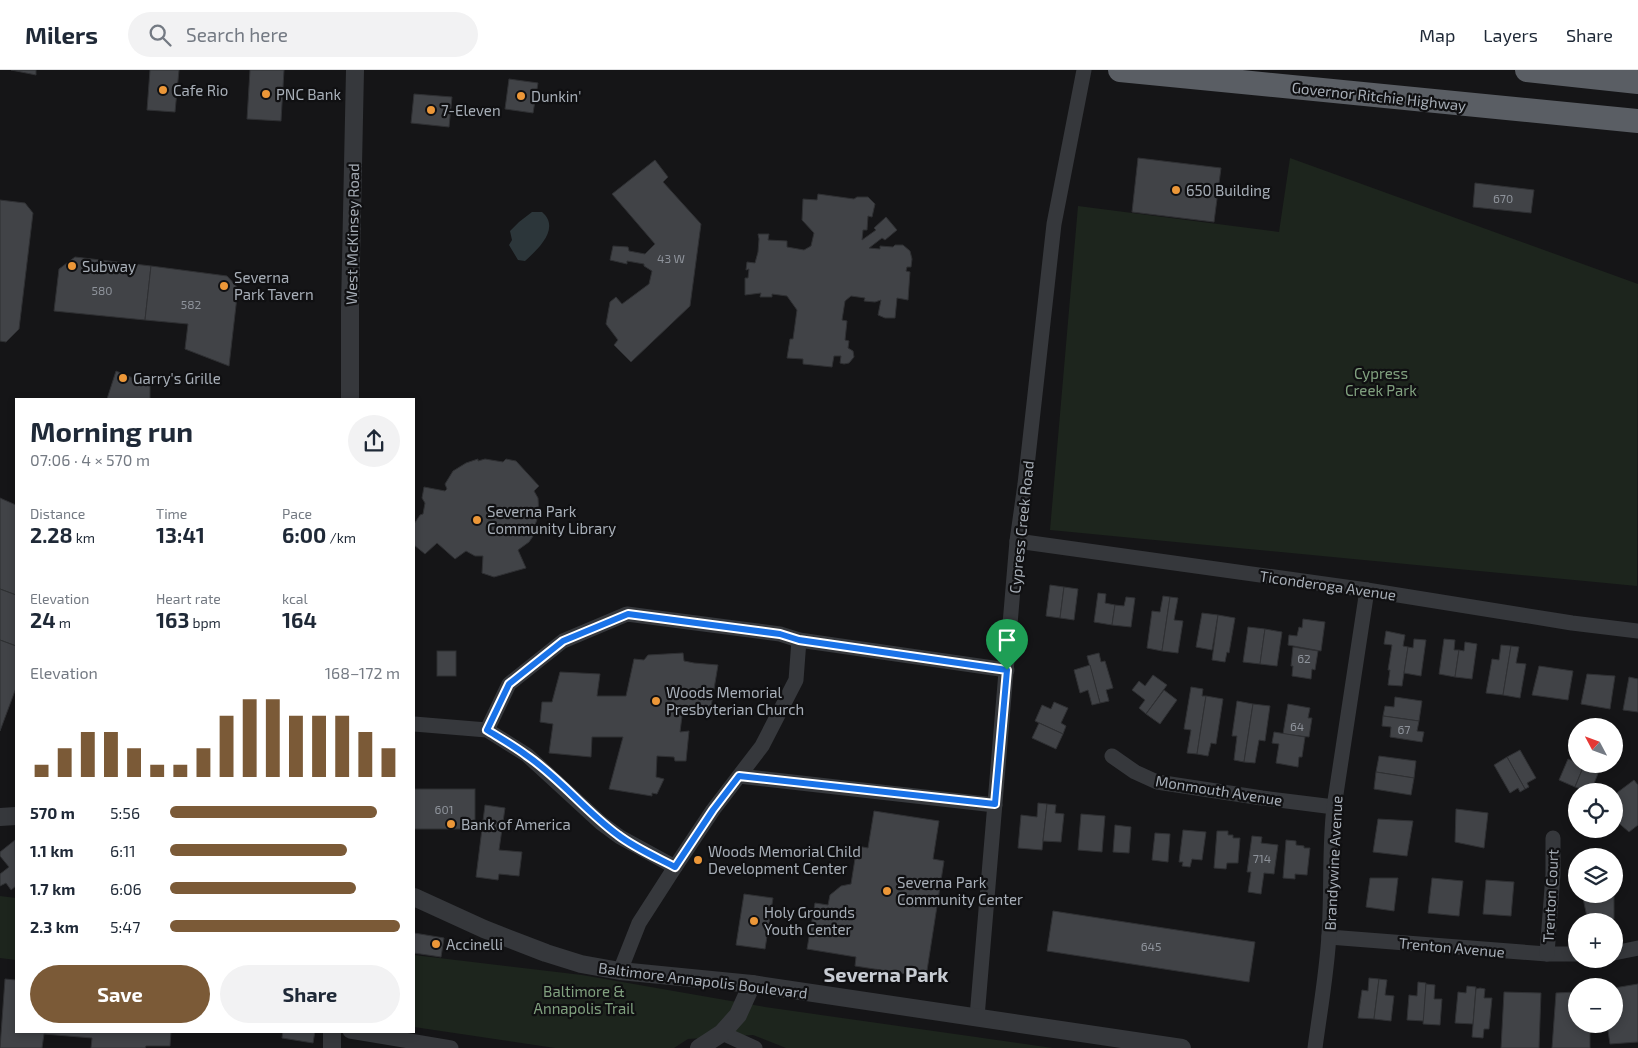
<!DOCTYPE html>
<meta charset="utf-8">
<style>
:root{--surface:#fff;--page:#f2f2f3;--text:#1f2937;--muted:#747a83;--line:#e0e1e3;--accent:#7b5a37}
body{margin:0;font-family:"Exo 2",sans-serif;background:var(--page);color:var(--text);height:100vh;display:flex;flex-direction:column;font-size:19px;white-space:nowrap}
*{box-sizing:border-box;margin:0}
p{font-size:16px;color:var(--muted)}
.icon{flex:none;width:28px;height:28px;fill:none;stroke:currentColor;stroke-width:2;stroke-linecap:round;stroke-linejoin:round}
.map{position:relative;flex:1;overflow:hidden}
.panel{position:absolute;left:15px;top:328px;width:400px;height:635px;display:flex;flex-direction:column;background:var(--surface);border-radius:0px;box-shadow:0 2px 8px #0003}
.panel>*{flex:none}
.needle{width:32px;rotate:311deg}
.controls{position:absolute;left:1568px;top:648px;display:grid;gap:10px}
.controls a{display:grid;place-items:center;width:55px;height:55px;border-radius:50%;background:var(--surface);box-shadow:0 2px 8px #0003;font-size:25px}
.pin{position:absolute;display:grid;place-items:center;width:42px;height:42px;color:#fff;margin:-51px -21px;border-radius:50% 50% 50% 0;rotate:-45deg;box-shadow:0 0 5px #0007}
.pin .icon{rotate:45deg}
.round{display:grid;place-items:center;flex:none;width:52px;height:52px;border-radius:26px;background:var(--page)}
.head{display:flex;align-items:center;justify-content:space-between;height:85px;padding:0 15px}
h1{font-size:28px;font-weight:700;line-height:38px}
.stats{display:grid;grid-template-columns:repeat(3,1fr);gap:8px;height:85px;padding:5px 15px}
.stats div{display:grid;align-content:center}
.stats b{font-size:21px;font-weight:700}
.stats small{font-size:14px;font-weight:400}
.stats p{font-size:14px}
.chart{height:140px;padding:10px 15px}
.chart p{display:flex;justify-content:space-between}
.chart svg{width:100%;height:90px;margin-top:5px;stroke:var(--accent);stroke-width:6}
.action{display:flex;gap:10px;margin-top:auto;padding:10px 15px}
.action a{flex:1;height:58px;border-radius:30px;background:var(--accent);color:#fff;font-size:20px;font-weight:700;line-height:58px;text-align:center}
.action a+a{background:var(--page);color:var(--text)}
ul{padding:0 15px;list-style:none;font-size:16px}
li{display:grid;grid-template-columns:80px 60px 1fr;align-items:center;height:38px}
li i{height:12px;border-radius:6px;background:var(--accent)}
header{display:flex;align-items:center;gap:30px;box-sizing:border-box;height:70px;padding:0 25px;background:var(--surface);border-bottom:1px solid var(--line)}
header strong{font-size:24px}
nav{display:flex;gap:28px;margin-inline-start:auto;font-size:18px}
.search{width:350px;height:45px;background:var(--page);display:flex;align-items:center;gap:12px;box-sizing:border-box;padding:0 18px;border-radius:28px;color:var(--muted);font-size:19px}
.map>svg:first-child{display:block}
.green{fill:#1d251d}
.water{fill:#2c363a}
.building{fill:#414347;stroke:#2f3033}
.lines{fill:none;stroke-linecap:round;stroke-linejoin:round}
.minor{stroke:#36383c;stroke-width:15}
.tertiary{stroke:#36383c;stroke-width:18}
.trunk{stroke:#5a5e64;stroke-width:24}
.route-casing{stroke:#fff;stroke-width:10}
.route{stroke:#1a73e8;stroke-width:6}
.poi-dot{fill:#ec9738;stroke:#101012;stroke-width:2}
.labels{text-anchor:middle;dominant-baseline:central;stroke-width:4.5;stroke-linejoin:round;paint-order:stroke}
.number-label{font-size:12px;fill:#8e939b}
.poi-label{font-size:15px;fill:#a7aeb7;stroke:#101012;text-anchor:start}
.street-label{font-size:15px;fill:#a7aeb7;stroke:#101012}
.park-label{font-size:15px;fill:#81a17f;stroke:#101012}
.district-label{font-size:20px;font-weight:bold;fill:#c8ccd3;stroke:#101012}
</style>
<header>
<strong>Milers</strong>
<div class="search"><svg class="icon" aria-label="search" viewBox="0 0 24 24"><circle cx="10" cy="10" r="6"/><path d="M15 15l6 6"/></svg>Search here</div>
<nav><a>Map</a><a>Layers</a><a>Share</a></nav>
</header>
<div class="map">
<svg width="1638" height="978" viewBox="0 0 1638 978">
<rect width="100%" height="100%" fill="#151517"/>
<g class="green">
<polygon points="1290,88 1638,214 1637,516 1050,460 1078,136 1279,162"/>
<polygon points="0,826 16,828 16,890 0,888"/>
<polygon points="414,885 582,905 765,937 1053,978 786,978 753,965 688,969 674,978 555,978 414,957"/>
</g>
<path class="water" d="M532,142h10c19,16 -4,37 -17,49l-7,-1 -9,-15 3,-5 -2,-9 9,-9z"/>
<g class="building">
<polygon points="11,0 36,0 36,5"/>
<polygon points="150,0 179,0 175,42 147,40"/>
<polygon points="250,0 284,0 281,51 247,49"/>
<polygon points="509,9 538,13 533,43 505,39"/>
<polygon points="414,24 452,27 449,57 411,53"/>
<polygon points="1138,88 1221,98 1214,152 1132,142"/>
<polygon points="655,90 668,107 663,112 701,154 690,236 631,292 614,275 618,270 606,254 610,232 616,227 622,234 649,214 652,201 644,196 644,194 627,191 627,194 610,190 613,176 628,177 629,181 645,184 655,174 612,124"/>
<polygon points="1475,113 1534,120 1531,143 1473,137"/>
<polygon points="818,124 854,129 857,127 868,127 875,134 872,147 868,146 867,160 863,160 862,170 876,160 874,158 886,147 897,160 885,170 882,168 869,178 880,179 880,176 893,177 895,175 903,175 910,181 912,189 911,197 907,197 906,201 910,202 908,230 897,228 895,248 885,248 878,245 881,230 875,232 864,231 865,228 851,226 845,231 842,250 847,251 845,270 849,271 848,278 853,281 854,287 849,293 844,294 840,293 841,286 834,286 832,297 803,294 803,289 787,288 790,269 793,269 797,240 787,226 772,224 772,227 760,227 761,223 745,225 745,208 748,208 749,199 746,200 747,192 755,193 758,182 759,169 758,164 769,164 768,170 787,171 787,177 804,180 811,176 814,163 802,150 803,129 817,130"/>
<polygon points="0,130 25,133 33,143 19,259 6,272 0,271"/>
<polygon points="75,187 151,196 145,250 54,241 59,199"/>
<polygon points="151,196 227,206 238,218 229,296 185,279 188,254 145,250"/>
<polygon points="116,301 150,315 150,329 107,329"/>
<polygon points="478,389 478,391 485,389 503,392 506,389 516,391 539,416 534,421 538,428 539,444 535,455 538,459 529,472 518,480 526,498 494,507 482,503 483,486 475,486 466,481 455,489 437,473 425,484 414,475 414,454 420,445 423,444 425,433 422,428 424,417 445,421 447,419 445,414 453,401 466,393"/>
<polygon points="0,428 16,435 16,525 0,519"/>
<polygon points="1050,515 1064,517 1060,548 1046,546"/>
<polygon points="1064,517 1078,519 1074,550 1060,548"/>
<polygon points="0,519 16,525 16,576 0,570"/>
<polygon points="1098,523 1106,524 1105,533 1115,535 1112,555 1094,552"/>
<polygon points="1163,526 1170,527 1162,581 1147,578 1152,541 1160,542"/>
<polygon points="1126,527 1135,528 1131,557 1112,555 1115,535 1124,536"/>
<polygon points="1170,527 1178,528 1174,550 1183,551 1178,583 1162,581"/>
<polygon points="1202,543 1218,545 1212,580 1196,577"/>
<polygon points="1218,545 1235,548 1229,583 1227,582 1225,592 1212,590"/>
<polygon points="1303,549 1325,552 1321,581 1288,575 1289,565 1297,566 1299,557 1302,558"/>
<polygon points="1248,557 1265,559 1260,594 1243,592"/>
<polygon points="1265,559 1282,562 1277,596 1260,594"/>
<polygon points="1386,561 1405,565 1403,576 1408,577 1402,616 1388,615 1390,600 1388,600 1392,575 1384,574"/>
<polygon points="1414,569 1426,570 1421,606 1404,603 1408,577 1413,578"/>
<polygon points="1444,569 1455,570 1454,580 1459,580 1455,607 1439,604"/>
<polygon points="0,570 16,576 16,618 0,661"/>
<polygon points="1465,572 1477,574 1472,609 1455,607 1459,580 1464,581"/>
<polygon points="1501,575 1511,576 1503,625 1486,623 1492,589 1499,590"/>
<polygon points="1511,576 1519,577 1516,593 1526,594 1520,628 1503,625"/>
<polygon points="1293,577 1318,581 1315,600 1312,599 1311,609 1292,606 1293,596 1291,596"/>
<rect x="437" y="581" width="19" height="25"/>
<polygon points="683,583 684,591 694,593 718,595 711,637 683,638 680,662 689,661 686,691 675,691 674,687 657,686 656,707 664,709 657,724 652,723 652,726 609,719 623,667 592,667 591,687 549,683 553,654 540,652 542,632 552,632 560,602 600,604 597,626 626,626 634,589 644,590 648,585"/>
<polygon points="1099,583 1101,592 1105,591 1113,618 1106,620 1109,631 1100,633 1087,586"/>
<polygon points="1090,595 1100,633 1092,635 1088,620 1080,623 1074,600"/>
<polygon points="1539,596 1573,601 1568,630 1532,625"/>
<polygon points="1587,604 1615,606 1610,639 1581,634"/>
<polygon points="1153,605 1167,615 1146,644 1139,638 1145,630 1132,620 1139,611 1145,616"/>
<polygon points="1629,607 1638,609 1638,642 1623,640"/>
<polygon points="1191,617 1203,619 1202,626 1206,626 1197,684 1187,683 1191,660 1184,659"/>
<polygon points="1164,620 1177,630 1160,654 1146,644"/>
<polygon points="1206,626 1223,629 1216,674 1211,673 1208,686 1197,684"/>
<polygon points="1395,627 1422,631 1419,651 1383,646 1385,636 1394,637"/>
<polygon points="1237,631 1253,634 1244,692 1234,690 1237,666 1232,666"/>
<polygon points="1054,632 1068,638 1061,653 1066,656 1063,664 1035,651 1042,635 1051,639"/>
<polygon points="1253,634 1270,636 1265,671 1259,670 1255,693 1244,692"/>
<polygon points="1288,634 1310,638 1308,648 1312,648 1309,667 1283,664"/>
<polygon points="1383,646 1419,651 1417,661 1424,662 1422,672 1390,667 1391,657 1382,656"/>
<polygon points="1039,653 1063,664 1056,679 1032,668"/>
<polygon points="1274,662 1305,667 1302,687 1299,687 1298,697 1276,693 1279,674 1272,673"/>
<polygon points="1520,680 1536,708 1527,713 1529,717 1525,719 1507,687"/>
<polygon points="1379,686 1416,691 1414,708 1376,702"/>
<polygon points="1507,687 1525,719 1520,722 1518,718 1510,723 1494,695"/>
<polygon points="1568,689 1576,692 1576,694 1584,695 1575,717 1559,710"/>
<polygon points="1584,695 1599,701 1591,721 1587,721 1575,717"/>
<polygon points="1376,702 1414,708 1411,725 1374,719"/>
<polygon points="1634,710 1638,715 1638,755 1629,762 1614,749 1614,733 1617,732 1614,728 1614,725"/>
<rect x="414" y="719" width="61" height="40"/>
<polygon points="1038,733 1047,734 1042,780 1018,778 1021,745 1037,747"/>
<polygon points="1047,734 1056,735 1055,743 1064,744 1061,772 1043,771"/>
<polygon points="485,735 505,738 499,780 522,782 519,806 499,804 498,810 476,807"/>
<polygon points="1456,739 1488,743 1484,778 1455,772"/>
<polygon points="874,741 939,751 933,789 944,791 926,907 855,896 856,887 807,879 815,833 828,835 830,825 841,816 851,814 857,776 868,778"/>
<polygon points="1081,744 1105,746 1102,782 1078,780"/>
<polygon points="1378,749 1413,751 1407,786 1373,782"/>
<polygon points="1115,755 1131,757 1129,783 1113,782"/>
<polygon points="1183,760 1206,762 1202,790 1192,789 1190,797 1182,796 1183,792 1179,792"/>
<polygon points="1217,761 1228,761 1228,765 1233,765 1233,768 1240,768 1238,793 1227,793 1226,799 1214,798"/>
<polygon points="1155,763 1170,764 1168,792 1152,790"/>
<polygon points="1252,766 1262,767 1261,773 1278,775 1274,804 1264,803 1261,824 1248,822 1251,802 1247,802"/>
<polygon points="15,770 16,816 11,820 6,813 0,816 0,804 9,797 0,786 0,782"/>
<polygon points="1286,770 1296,771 1296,775 1304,776 1304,778 1310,778 1307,805 1295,804 1295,809 1283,808"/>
<polygon points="1370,808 1398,808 1394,841 1366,837"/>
<polygon points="1432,808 1463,811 1459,846 1428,843"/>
<polygon points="1486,810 1514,812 1511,846 1483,844"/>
<polygon points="1614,810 1614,849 1602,851 1588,851 1582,824 1614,824"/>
<polygon points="744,824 773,828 765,879 736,875"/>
<polygon points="1053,841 1255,872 1249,912 1047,881"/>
<polygon points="414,863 444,868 441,887 414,883"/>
<polygon points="1369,908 1379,909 1374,949 1358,948 1362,920 1368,921"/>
<polygon points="5,909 16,910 16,961 171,961 170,976 146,976 145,978 91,978 92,968 44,964 42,978 0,978"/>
<polygon points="1379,909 1387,910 1385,925 1394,926 1391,951 1374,949"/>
<polygon points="1418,912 1426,913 1424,951 1407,950 1409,925 1417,926"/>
<polygon points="1426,914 1435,915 1434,929 1442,929 1440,955 1423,954"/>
<polygon points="1638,914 1638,972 1610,974 1607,954 1614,954 1614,918"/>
<polygon points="1467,916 1476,917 1473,954 1455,953 1458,922 1466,923"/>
<polygon points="1480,918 1485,919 1484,928 1492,928 1489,959 1484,959 1483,968 1472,967 1476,919"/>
<polygon points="1504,922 1541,923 1539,978 1501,978"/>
<polygon points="1576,922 1576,954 1590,954 1590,978 1552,978 1556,923"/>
<polygon points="283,961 315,961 313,973 282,968"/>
</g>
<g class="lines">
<g class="minor">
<polyline points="1017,471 1367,520 1572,553 1638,561"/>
<polyline points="799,570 1007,600"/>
<polyline points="414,654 487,660 527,685 601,753 620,767 675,797 639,853 620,901"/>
<polyline points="487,660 509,614 563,571 627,544 780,564 799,570 796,610 762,676 713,740 675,797"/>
<polyline points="1112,686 1135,702 1157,712 1262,728 1334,737"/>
<polyline points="739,706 995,735"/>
<polyline points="1329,867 1547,884 1576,884"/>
<polyline points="1614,883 1638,878"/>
<polyline points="1547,884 1553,804 1553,768"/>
<polyline points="977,947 1017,471 1025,414 1054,154 1084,0"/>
<polyline points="350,961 451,978"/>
<polyline points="722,963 755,978"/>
<path d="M1315,978c5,-38 12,-76 14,-114 3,-43 0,-85 5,-127l33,-217"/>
</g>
<g class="tertiary">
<polyline points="350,329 350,238 355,0"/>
<polyline points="0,747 16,746"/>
<polyline points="414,827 484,859 546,883 581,894 620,901 752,914 1182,978"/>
<polyline points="332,978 332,961"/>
<polyline points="699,978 722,963 738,945 752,914"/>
</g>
<g class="trunk">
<polyline points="1120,0 1638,51"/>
<polyline points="1527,0 1638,12"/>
</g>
</g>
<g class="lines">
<defs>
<path id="route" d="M628,544l152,20 19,6 208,30 -12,134 -256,-28 -26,34 -38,57c-19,-10 -40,-19 -57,-32 -33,-24 -58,-57 -92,-80 -12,-9 -26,-17 -39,-25l22,-46 54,-43z"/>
</defs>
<use href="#route" class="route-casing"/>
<use href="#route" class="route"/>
</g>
<g class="poi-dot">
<circle cx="163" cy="20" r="5"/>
<circle cx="266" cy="24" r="5"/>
<circle cx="521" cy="26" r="5"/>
<circle cx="431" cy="40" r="5"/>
<circle cx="1176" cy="120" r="5"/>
<circle cx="72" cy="196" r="5"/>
<circle cx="224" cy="216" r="5"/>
<circle cx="123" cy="308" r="5"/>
<circle cx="477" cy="450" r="5"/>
<circle cx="656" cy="631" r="5"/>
<circle cx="451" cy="754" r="5"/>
<circle cx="698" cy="790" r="5"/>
<circle cx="887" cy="821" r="5"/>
<circle cx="754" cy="851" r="5"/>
<circle cx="436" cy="874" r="5"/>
</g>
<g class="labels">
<g class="number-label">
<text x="1503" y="128">670</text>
<text x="671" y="188">43 W</text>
<text x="102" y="220">580</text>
<text x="191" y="234">582</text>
<text x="1304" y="588">62</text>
<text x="1297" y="656">64</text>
<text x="1404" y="659">67</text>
<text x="444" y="739">601</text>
<text x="1262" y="788">714</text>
<text x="1151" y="876">645</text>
</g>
<g class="poi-label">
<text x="173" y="20">Cafe Rio</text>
<text x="276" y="24">PNC Bank</text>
<text x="531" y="26">Dunkin'</text>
<text x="441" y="40">7-Eleven</text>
<text x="1186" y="120">650 Building</text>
<text x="82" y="196">Subway</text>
<text x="234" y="207">Severna<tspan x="234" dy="17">Park Tavern</tspan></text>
<text x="133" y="308">Garry's Grille</text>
<text x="487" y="441">Severna Park<tspan x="487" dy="17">Community Library</tspan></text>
<text x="666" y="622">Woods Memorial<tspan x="666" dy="17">Presbyterian Church</tspan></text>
<text x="461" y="754">Bank of America</text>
<text x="708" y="781">Woods Memorial Child<tspan x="708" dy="17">Development Center</tspan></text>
<text x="897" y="812">Severna Park<tspan x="897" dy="17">Community Center</tspan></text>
<text x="764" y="842">Holy Grounds<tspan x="764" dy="17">Youth Center</tspan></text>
<text x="446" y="874">Accinelli</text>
</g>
<g class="street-label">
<text transform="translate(1379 26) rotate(6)">Governor Ritchie Highway</text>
<text transform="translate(352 164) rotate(-89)">West McKinsey Road</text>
<text transform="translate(1021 457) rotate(-84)">Cypress Creek Road</text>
<text transform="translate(1328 515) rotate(8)">Ticonderoga Avenue</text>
<text transform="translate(1219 720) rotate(9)">Monmouth Avenue</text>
<text transform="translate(1333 793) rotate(-87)">Brandywine Avenue</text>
<text transform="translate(1550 826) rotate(-87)">Trenton Court</text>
<text transform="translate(1452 877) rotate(5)">Trenton Avenue</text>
<text transform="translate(703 910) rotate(7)">Baltimore Annapolis Boulevard</text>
</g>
<g class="park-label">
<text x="1381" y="303">Cypress<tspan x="1381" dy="17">Creek Park</tspan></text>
<text x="584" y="921">Baltimore &amp;<tspan x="584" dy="17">Annapolis Trail</tspan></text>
</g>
<g class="district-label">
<text x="886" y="904">Severna Park</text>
</g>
</g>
</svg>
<div class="controls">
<a><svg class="needle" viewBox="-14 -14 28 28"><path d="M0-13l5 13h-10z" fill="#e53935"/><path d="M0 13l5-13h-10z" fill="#747a83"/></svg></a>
<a><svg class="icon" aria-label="locate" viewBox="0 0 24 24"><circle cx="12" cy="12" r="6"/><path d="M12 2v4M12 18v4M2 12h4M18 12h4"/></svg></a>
<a><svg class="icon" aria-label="layers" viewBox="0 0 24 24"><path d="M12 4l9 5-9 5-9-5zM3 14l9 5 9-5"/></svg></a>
<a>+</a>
<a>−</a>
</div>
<div class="pin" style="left:1007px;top:600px;background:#1e9e55"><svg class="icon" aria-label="arrive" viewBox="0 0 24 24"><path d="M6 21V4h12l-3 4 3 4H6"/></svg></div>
<section class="panel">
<div class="head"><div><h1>Morning run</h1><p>07:06 · 4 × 570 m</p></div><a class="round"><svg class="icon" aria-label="share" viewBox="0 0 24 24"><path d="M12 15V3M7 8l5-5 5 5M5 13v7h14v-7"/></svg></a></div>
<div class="stats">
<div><p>Distance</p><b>2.28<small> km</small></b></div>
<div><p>Time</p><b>13:41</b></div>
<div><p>Pace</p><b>6:00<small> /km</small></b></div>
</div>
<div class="stats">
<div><p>Elevation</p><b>24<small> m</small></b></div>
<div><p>Heart rate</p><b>163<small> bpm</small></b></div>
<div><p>kcal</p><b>164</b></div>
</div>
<div class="chart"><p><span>Elevation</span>168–172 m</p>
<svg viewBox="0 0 160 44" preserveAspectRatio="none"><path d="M5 44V38M15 44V30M25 44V22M35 44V22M45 44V30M55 44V38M65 44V38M75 44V30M85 44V14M95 44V6M105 44V6M115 44V14M125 44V14M135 44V14M145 44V22M155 44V30"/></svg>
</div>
<ul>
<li><b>570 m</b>5:56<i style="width:90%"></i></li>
<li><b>1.1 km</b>6:11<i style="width:77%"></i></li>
<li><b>1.7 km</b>6:06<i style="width:81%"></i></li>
<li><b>2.3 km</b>5:47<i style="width:100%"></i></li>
</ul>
<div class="action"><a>Save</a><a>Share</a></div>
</section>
</div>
